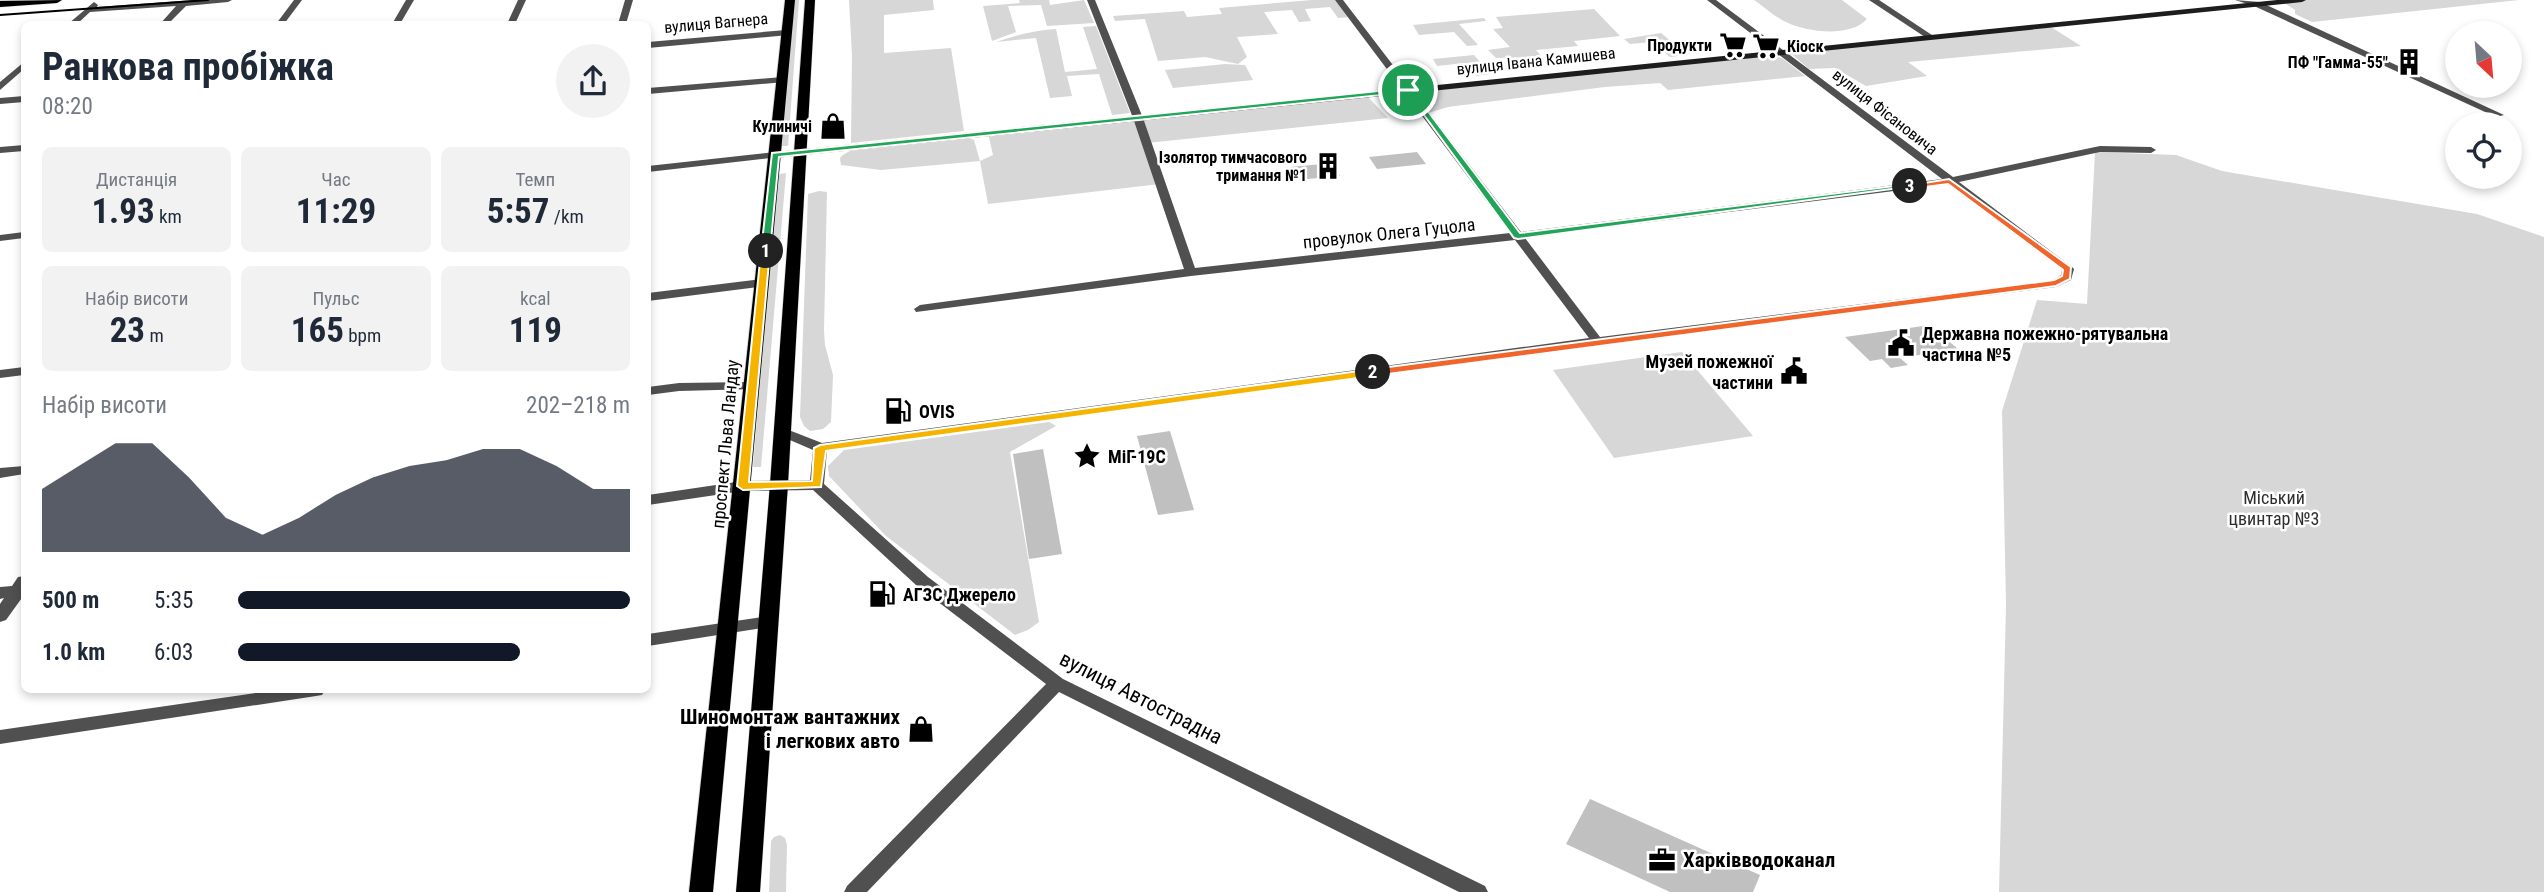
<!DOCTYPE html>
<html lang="uk">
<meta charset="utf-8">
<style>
:root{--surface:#fff;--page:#f2f2f3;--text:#1f2937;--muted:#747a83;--accent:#111827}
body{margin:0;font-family:"Roboto Condensed",sans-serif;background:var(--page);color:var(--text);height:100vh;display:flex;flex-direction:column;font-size:26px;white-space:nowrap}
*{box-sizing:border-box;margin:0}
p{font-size:23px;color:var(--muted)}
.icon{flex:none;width:38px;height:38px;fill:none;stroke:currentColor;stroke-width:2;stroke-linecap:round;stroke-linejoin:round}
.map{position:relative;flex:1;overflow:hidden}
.drawer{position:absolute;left:21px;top:21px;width:630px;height:672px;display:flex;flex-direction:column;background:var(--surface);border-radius:10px;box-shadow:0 4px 10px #0003}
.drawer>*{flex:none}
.needle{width:46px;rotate:154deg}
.fabs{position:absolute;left:2445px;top:21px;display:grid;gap:14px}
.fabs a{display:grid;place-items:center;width:77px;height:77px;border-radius:50%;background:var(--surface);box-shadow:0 4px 10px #0003;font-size:35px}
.pin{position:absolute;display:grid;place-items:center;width:60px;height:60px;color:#fff;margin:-30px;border:4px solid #fff;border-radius:50%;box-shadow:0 2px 7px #0007}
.km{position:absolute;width:35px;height:35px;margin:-18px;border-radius:50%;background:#222;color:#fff;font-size:19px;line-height:35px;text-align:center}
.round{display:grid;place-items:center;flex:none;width:74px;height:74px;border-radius:37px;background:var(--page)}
.headline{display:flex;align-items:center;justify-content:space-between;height:119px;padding:0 21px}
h1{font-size:38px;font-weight:700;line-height:52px}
.stats{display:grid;grid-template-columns:repeat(3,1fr);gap:10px;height:119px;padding:7px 21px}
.stats div{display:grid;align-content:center;border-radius:10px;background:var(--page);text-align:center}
.stats b{font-size:35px;font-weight:700}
.stats small{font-size:19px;font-weight:400}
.stats p{font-size:19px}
.chart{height:196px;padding:14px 21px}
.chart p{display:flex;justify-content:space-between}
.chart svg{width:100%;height:126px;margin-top:7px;fill:var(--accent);opacity:.7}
ul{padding:0 21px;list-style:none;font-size:23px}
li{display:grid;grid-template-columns:112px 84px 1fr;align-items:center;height:52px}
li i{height:18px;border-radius:9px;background:var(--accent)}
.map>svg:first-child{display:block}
.green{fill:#d7d7d7}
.building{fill:#c0c0c0}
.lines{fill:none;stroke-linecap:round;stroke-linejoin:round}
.primary-casing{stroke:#dbdbdb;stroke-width:1}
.street{fill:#505050;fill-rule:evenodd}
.secondary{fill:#1d1d1d;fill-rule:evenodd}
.primary{fill:#000;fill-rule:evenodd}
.tram{stroke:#000;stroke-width:2}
.split-1{fill:#22a559;stroke:#fff;stroke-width:2}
.split-2{fill:#f5b400;stroke:#fff;stroke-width:2}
.split-3{fill:#f0652b;stroke:#fff;stroke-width:2}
.split-4{fill:#22a559;stroke:#fff;stroke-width:2}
.labels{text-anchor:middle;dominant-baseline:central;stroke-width:5;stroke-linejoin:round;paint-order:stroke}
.far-street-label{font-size:16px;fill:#000;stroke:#fff}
.far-poi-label{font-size:16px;font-weight:bold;fill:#000;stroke:#fff;text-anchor:end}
.street-label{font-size:18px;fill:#000;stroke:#fff}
.poi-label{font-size:18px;font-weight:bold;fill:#000;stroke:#fff;text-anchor:start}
.park-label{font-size:18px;fill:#2e2e2e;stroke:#fff}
.near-street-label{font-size:21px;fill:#000;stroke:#fff}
.near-poi-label{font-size:21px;font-weight:bold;fill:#000;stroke:#fff;text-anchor:end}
</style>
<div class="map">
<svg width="2544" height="892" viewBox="0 0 2544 892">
<rect width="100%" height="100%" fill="#fff"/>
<g class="green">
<polygon points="793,0 799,0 788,146 782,146"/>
<polygon points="849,0 933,0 934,10 884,15 884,53 951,48 964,131 851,143 852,56"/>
<polygon points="1019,0 1049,0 1050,5 1084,0 1094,23 1047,26 1041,5 1008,6 1016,32 992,41 983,6 1020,3"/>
<polygon points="1312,0 1336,0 1349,17 1338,18 1330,7 1305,9 1311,21 1299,22 1292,10 1264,12 1278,34 1237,37 1247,57 1238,64 1205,57 1158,61 1145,19 1115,21 1113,16 1184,11 1187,17 1222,14 1219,8"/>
<path d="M1754,0h88l25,19c-17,19 -61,13 -81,3 -11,-5 -22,-15 -32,-22z"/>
<polygon points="2302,0 2519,0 2312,22 2295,14 2295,10 2283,2"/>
<polygon points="1594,9 1620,36 1574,41 1578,46 1536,50 1542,57 1496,58 1488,50 1510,47 1493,29 1503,28 1496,17"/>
<polygon points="1484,18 1486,21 1459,24 1478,45 1467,46 1454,32 1419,35 1413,25"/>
<polygon points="2048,25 2081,46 1908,62 1927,76 1866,86 1835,68 1809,69 1788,51"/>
<path d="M1096,26l34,87 -18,2 -13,-41 -32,2 5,20 -22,2 -14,-60 -40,4c19,-7 41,-12 60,-13l9,43 32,-3 -14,-42z"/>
<polygon points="1661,33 1688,55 1670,57 1652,42 1630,44 1624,39"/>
<polygon points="1474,55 1490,74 1476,76 1465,63 1437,66 1433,59"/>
<polygon points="1772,56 1782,58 1805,76 1668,90 1660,83 1605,87 1448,107 1425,114 1405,116 1389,99 1390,92"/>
<polygon points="1225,64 1245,65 1253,80 1173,88 1165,70"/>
<path d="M1366,95l22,23 -241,25 13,41 -172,20 -8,-43 -99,9 -40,-5 -1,-7c16,-19 95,-19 122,-22l12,4 6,21 13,-6 -5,-22z"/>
<polygon points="2095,152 2176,155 2222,171 2477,214 2544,237 2544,892 1999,892 2006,605 2002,411 2037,300 2087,304"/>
<polygon points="786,173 761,467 753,467 771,244 779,174"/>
<polygon points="819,191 827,192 824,331 825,345 833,375 831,422 823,429 810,431 804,426 800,417 808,194"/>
<polygon points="1682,352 1753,436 1614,458 1553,370"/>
<polygon points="1049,422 1056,426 1010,452 1039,622 1028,630 1015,635 886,536 829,476 828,466 844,450"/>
<polygon points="780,835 785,838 787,845 786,892 769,892 771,841 774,837"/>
</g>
<g class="building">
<polygon points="1417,152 1426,164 1377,169 1369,157"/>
<polygon points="1333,163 1340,176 1297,180 1290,167"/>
<polygon points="1930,325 1958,349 1900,358 1908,365 1891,368 1882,359 1870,361 1845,337"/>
<polygon points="1170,431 1194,510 1158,515 1137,436"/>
<polygon points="1043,449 1062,554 1029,559 1013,454"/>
<polygon points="1590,799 1760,875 1753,892 1670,892 1566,844"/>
</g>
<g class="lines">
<defs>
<g id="primary">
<polygon points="62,0 57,3 0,7 0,1"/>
<polygon points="785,0 795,0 713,892 689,892"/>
<polygon points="805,0 815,0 788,484 760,892 736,892 770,484"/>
</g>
</defs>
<use href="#primary" class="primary-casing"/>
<g class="street">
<polygon points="193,0 232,0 228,2 186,6 168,24 160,24 176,6 90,12 77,24 68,24 94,2 98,5 97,7"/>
<polygon points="294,0 302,0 284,24 276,24"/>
<polygon points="406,0 414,0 400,24 392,24"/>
<polygon points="518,0 526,0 515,24 507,24"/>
<polygon points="625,0 633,0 626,24 618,24"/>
<path d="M1087,0h8l48,118 52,150 315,-35 -175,-233h8l178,232 421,-53 -235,-179h9l237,177 147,-31 51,1 5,3 -5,3 -51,-1 -141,30 113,85 2,2 -3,11 -15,7 -459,58 -770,106 -3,33 104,93 135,102 422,207 3,6h-29l-400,-200 -192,200h-23l3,-6 199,-202 -130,-99 -103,-95 -70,1 -95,14v-10l95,-14 67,-1 3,-30 -37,-16 -2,-3 7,-4 41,16 767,-105 -74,-98 -324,36 -275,36 -2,-3 6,-4 264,-36 -51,-151zM1949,184l113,86 -1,5 -8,5 -453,57 -75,-99z"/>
<polygon points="1869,0 1879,0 1935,37 1928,39"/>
<polygon points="2235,0 2260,2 2504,115 2496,117 2254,6"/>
<polygon points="786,30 790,33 789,35 648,48 648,42"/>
<polygon points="24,62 24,69 0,90 0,82"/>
<polygon points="782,77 785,78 785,82 648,94 648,88"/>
<polygon points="24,96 24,102 0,104 0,98"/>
<polygon points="24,145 24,151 0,153 0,147"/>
<polygon points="775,152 779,153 779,157 648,172 648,166"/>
<polygon points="24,232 24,238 0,241 0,235"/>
<polygon points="762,279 766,280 766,286 648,301 648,293"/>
<polygon points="24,367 24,375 0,378 0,370"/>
<polygon points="750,382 755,383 757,386 755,389 679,391 648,395 648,387 679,383"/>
<polygon points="24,466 24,474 0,478 0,468"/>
<polygon points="24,576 24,595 6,620 0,622 0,604 4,598 0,599 0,587 12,586 18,577"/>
<polygon points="769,616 775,618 777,622 775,626 648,646 648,634"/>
<polygon points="276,690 325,690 322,695 316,696 0,744 0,730"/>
</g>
<polygon class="secondary" points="2277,0 2306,0 2302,2 775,158 770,155 775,152"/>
<use href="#primary" class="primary"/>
<polyline class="tram" points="0,15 208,0"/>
</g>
<polygon class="split-1" points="1408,88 1411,92 779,157 770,251 766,254 761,251 772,153"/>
<polygon class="split-2" points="766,248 770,251 749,482 812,481 814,448 820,445 1373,369 1379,372 1373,376 826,451 821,487 743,490 737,486 761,251"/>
<polygon class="split-3" points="1949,179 2071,267 2070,279 2056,286 1373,376 1368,372 1373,369 2054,280 2062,276 2063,270 1948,184 1910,189 1905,186"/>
<polygon class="split-4" points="1405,89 1411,89 1520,233 1910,184 1914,186 1518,239 1514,238"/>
<defs>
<symbol id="supermarket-bare" viewBox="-9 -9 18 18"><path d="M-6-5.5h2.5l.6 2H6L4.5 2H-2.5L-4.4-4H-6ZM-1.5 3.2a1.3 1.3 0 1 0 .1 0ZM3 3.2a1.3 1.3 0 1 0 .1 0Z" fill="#000" stroke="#fff" stroke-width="2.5" paint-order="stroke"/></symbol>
<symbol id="building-bare" viewBox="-9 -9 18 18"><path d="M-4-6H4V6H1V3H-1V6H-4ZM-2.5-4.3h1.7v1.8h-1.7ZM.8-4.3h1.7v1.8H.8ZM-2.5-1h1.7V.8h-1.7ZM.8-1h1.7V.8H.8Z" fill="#000" stroke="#fff" stroke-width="2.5" paint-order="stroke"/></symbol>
<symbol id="shop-bare" viewBox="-9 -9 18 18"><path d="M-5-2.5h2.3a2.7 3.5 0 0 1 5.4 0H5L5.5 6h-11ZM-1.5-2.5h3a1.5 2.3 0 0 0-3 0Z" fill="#000" stroke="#fff" stroke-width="2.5" paint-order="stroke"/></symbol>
<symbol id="civic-bare" viewBox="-9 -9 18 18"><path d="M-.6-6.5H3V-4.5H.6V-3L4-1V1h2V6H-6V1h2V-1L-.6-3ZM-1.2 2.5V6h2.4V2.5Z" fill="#000" stroke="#fff" stroke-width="2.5" paint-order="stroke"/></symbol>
<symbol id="fuel-bare" viewBox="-9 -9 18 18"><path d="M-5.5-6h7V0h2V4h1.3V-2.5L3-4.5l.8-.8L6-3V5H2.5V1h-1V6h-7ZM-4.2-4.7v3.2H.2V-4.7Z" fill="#000" stroke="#fff" stroke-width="2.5" paint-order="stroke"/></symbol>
<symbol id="sight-bare" viewBox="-9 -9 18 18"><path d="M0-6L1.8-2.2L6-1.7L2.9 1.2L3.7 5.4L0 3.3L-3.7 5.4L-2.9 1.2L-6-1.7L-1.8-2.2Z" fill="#000" stroke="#fff" stroke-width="2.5" paint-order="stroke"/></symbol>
<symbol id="office-bare" viewBox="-9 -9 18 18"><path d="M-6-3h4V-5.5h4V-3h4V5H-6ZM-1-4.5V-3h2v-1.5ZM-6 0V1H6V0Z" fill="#000" stroke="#fff" stroke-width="2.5" paint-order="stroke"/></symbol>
</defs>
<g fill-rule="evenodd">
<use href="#supermarket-bare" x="1714" y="26" width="38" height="38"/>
<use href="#supermarket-bare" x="1747" y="27" width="38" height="38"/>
<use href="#building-bare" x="2390" y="43" width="38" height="38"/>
<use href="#shop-bare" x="814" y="107" width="38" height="38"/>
<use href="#building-bare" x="1309" y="147" width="38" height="38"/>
<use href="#civic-bare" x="1882" y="324" width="38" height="38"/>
<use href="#civic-bare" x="1775" y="352" width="38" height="38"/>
<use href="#fuel-bare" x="879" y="392" width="38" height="38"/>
<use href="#sight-bare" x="1068" y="437" width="38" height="38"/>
<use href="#fuel-bare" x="863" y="575" width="38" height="38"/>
<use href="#shop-bare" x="902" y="710" width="38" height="38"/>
<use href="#office-bare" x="1643" y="841" width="38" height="38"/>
</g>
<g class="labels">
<g class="far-street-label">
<text transform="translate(716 23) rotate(-5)">вулиця Вагнера</text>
<text transform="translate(1536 61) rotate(-6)">вулиця Івана Камишева</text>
<text transform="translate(1885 112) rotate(38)">вулиця Фісановича</text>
</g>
<g class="far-poi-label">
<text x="1712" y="45">Продукти</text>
<text x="1787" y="46" text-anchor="start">Кіоск</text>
<text x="2388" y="62">ПФ "Гамма-55"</text>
<text x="812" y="126">Кулиничі</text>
<text x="1307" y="157">Ізолятор тимчасового<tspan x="1307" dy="18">тримання №1</tspan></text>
</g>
<g class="street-label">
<text transform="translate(1389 233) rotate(-6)">провулок Олега Гуцола</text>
<text transform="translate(725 444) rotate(-85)">проспект Льва Ландау</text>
</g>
<g class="poi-label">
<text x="1922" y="333">Державна пожежно-рятувальна<tspan x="1922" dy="21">частина №5</tspan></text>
<text x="1773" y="361" text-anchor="end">Музей пожежної<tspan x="1773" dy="21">частини</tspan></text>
<text x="919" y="411">OVIS</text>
<text x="1108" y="456">МіГ-19С</text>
<text x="903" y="594">АГЗС Джерело</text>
</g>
<g class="park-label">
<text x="2274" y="497">Міський<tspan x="2274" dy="21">цвинтар №3</tspan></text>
</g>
<g class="near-street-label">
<text transform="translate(1141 698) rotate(27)">вулиця Автострадна</text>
</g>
<g class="near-poi-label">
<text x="900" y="717">Шиномонтаж вантажних<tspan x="900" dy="24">і легкових авто</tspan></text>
<text x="1683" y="860" text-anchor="start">Харківводоканал</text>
</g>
</g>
</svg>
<div class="fabs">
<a><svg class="needle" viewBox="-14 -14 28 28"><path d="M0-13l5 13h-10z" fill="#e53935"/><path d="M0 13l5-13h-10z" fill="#747a83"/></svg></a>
<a><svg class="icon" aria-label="locate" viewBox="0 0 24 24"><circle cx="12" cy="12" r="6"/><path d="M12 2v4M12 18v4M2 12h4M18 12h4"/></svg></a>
</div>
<div class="pin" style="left:1408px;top:90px;background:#1e9e55"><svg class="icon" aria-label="arrive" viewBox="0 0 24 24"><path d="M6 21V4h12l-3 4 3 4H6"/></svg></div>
<b class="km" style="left:766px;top:251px">1</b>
<b class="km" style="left:1373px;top:372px">2</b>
<b class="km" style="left:1910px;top:186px">3</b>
<section class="drawer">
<div class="headline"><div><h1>Ранкова пробіжка</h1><p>08:20</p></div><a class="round"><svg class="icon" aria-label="share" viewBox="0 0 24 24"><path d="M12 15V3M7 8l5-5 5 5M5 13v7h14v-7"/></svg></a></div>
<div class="stats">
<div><p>Дистанція</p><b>1.93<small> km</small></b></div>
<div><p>Час</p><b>11:29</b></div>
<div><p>Темп</p><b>5:57<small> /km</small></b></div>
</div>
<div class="stats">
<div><p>Набір висоти</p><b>23<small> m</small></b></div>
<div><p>Пульс</p><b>165<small> bpm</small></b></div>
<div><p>kcal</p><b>119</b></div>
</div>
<div class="chart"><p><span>Набір висоти</span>202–218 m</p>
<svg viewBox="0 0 160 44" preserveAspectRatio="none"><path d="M0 44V22L10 14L20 6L30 6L40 18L50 32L60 38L70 32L80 24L90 18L100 14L110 12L120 8L130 8L140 14L150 22L160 22V44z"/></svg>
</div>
<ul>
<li><b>500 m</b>5:35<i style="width:100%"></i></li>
<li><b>1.0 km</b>6:03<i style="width:72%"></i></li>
</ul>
</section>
</div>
